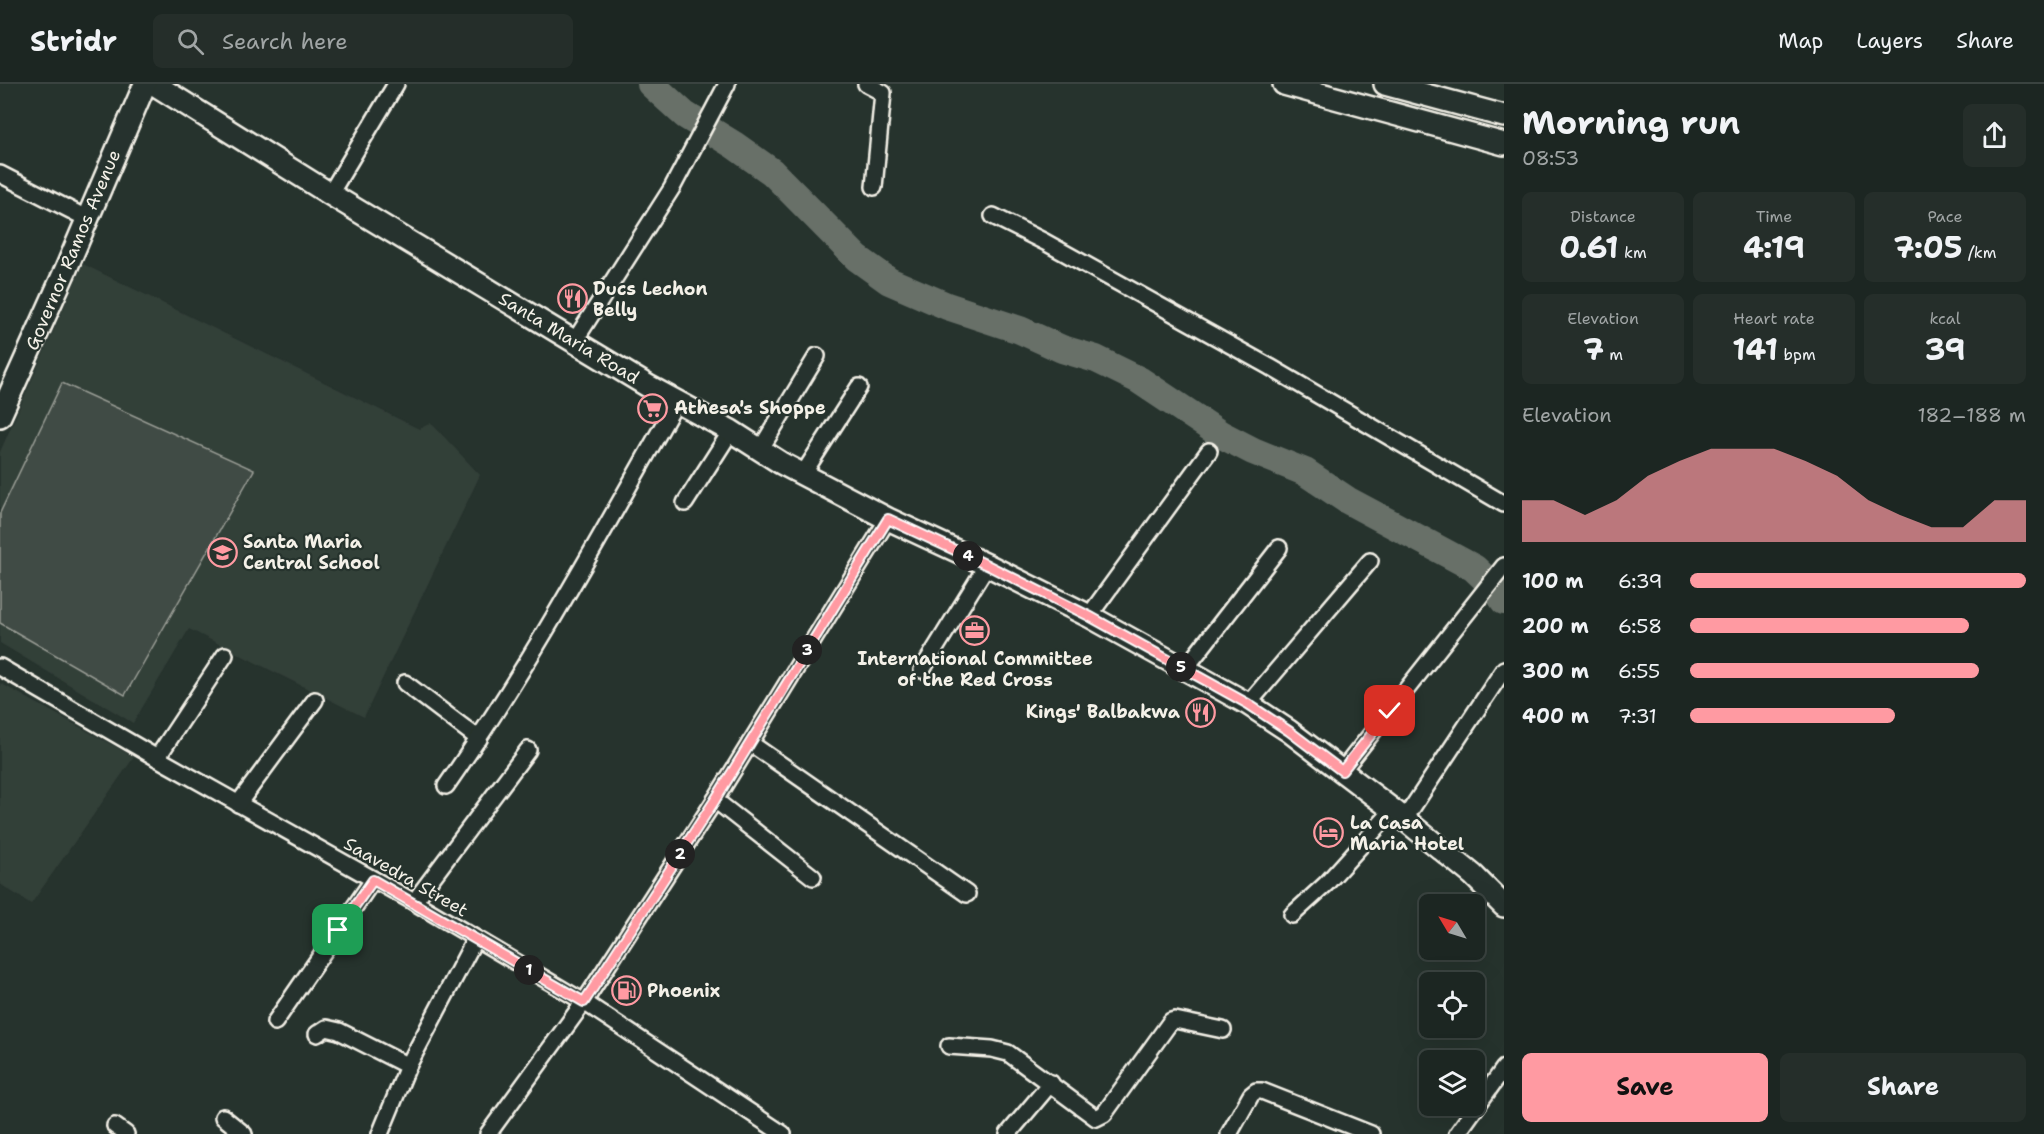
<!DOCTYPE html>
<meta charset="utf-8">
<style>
:root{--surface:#1c2622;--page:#252e2a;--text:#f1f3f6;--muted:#a0a5a5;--line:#3a4340;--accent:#ff9aa2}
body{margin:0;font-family:"Shantell Sans",sans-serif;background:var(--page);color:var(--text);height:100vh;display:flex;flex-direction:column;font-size:22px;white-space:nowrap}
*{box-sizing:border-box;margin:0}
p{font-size:20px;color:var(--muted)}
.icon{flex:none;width:33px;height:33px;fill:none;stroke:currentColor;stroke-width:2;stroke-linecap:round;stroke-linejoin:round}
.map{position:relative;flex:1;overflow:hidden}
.sheet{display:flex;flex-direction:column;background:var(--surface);width:540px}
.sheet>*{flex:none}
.needle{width:39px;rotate:308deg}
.controls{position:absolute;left:1419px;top:810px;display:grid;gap:12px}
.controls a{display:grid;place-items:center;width:66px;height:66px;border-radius:9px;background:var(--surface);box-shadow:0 6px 24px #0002,0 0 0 2px var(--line);font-size:30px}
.pin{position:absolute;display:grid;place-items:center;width:51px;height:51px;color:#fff;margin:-26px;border-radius:12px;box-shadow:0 3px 9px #0006}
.km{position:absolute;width:30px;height:30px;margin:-15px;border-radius:50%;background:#222;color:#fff;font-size:16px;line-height:30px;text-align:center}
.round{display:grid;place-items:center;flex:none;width:63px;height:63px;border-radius:9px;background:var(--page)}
.head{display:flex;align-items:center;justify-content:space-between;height:102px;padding:0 18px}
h1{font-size:33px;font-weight:700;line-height:45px}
.metrics{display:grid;grid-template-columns:repeat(3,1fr);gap:9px;height:102px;padding:6px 18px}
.metrics div{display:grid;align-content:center;border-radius:9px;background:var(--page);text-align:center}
.metrics b{font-size:30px;font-weight:700}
.metrics small{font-size:16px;font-weight:400}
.metrics p{font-size:16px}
.chart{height:168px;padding:12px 18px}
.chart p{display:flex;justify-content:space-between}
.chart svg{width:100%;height:108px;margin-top:6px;fill:var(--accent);opacity:.7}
.button{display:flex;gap:12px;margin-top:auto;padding:12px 18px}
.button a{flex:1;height:69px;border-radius:9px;background:var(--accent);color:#111;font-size:24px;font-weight:700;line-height:69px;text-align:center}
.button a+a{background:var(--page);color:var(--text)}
ul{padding:0 18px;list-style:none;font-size:20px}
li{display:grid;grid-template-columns:96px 72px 1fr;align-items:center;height:45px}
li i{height:15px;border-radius:8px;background:var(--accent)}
header{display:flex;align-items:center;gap:36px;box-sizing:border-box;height:84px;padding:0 30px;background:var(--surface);border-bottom:2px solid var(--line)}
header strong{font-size:28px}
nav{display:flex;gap:33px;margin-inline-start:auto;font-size:21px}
.search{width:420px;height:54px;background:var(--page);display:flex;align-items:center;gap:15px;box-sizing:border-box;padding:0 21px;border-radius:9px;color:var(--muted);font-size:22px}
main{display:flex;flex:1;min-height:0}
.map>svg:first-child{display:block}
.built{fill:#333f39}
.green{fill:#414b45;stroke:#9a9e96;stroke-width:1.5}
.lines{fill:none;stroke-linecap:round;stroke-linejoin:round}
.river{stroke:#676f68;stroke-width:28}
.street-casing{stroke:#f4f1e8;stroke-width:20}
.secondary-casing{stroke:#f4f1e8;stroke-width:26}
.street{stroke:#26332d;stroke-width:15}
.secondary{stroke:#26332d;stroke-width:21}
.route-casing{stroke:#fff;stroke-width:12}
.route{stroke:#ff9aa2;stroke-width:8}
.labels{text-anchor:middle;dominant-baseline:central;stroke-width:4.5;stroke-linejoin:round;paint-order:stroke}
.street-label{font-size:18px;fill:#f4f1e8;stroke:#26332d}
.poi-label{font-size:18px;font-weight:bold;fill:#f4f1e8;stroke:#26332d;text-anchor:start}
</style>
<header>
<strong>Stridr</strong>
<div class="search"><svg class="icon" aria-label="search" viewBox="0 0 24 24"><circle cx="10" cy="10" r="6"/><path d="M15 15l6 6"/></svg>Search here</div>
<nav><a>Map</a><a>Layers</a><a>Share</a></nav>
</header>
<main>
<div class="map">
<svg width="1504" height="1050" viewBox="0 0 1504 1050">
<rect width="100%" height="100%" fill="#26332d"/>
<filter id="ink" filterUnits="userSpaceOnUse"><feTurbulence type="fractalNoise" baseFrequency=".0167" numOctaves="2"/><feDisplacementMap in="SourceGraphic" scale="12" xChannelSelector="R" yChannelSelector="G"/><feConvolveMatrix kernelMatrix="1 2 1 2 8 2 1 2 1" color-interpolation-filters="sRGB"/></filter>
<g filter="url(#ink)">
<g class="built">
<polygon points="83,180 419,345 431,339 480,391 364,633 189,545 133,639 0,559 0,368"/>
<polygon points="0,599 134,673 31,820 0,800"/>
</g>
<polygon class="green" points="62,299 254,386 125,611 0,539 0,429"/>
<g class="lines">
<polyline class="river" points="651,0 685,31 734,61 772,88 857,174 889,197 947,222 1020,246 1062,265 1096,275 1139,296 1220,350 1253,367 1305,388 1347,416 1474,484 1496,505 1504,517"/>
<defs>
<g id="street">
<polyline points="866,0 883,9 874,103"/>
<polyline points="0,90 86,134"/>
<polyline points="330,110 396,0"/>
<polyline points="993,132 1045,158 1270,283 1504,420"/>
<polyline points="574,258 672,104 727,0"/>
<polyline points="760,366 817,272"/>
<polyline points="803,390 859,303"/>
<polyline points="685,419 731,347"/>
<polyline points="1089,532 1209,367"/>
<polyline points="0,583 157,674 414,818 584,918 783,1050"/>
<polyline points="1185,585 1279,464"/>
<polyline points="922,586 987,481"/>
<polyline points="405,599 479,655"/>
<polyline points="1248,620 1370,477"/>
<polyline points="750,659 967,810"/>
<polyline points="157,674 225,571"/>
<polyline points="1342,687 1504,482"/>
<path d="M446,702c86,-123 157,-255 231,-385"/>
<polyline points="715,716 813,793"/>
<polyline points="238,720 315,616"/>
<polyline points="1404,736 1504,585"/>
<polyline points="414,818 528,666"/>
<polyline points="1292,831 1326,800 1393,726"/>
<polyline points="275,938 373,796"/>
<polyline points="317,950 326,944 339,947 408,982"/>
<polyline points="949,962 992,965 1008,969 1096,1034 1104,1030 1171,937 1175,936 1223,946"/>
<polyline points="223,1033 244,1050"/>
<polyline points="115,1042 126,1050"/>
<polyline points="380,1050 408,982 475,855"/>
<polyline points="488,1050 584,918 715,716 888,435"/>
<polyline points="1008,1050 1051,999"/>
<polyline points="1229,1050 1251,1011 1256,1007 1262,1007 1371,1050"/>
<polyline points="1457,1050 1504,984"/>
</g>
<g id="secondary">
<polyline points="154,0 330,110 648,302 731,347 781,379 888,435 987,481 1089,532 1248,620 1289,647 1393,726 1473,791 1504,822"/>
<polyline points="1284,0 1504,60"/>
<polyline points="1385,0 1504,32"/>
<polyline points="0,332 66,185 145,0"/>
</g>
</defs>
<use href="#street" class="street-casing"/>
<use href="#secondary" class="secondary-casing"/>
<use href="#street" class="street"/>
<use href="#secondary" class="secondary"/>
</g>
</g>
<g class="lines" filter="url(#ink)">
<defs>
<polyline id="route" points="338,846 373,796 584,918 715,716 888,435 987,481 1089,532 1248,620 1289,647 1342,687 1390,627"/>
</defs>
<use href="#route" class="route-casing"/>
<use href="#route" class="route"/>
</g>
<defs>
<symbol id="restaurant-ring" viewBox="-11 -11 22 22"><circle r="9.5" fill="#26332d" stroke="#ff9aa2" stroke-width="1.5"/><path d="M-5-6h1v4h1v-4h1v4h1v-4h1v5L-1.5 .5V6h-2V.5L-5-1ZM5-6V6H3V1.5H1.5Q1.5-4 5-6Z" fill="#ff9aa2"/></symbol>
<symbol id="supermarket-ring" viewBox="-11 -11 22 22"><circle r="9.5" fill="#26332d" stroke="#ff9aa2" stroke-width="1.5"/><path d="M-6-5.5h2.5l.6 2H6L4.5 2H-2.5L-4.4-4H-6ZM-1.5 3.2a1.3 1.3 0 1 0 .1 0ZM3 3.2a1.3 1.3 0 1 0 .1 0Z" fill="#ff9aa2"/></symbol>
<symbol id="school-ring" viewBox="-11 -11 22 22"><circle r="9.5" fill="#26332d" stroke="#ff9aa2" stroke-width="1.5"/><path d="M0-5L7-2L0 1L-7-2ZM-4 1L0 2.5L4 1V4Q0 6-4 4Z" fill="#ff9aa2"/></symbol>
<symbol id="office-ring" viewBox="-11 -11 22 22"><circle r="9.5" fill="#26332d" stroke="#ff9aa2" stroke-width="1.5"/><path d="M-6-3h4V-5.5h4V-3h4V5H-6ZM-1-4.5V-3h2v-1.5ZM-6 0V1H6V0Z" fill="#ff9aa2"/></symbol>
<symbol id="hotel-ring" viewBox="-11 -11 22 22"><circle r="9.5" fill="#26332d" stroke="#ff9aa2" stroke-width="1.5"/><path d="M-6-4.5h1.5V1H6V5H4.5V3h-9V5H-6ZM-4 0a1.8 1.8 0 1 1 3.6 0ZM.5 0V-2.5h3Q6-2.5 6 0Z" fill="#ff9aa2"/></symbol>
<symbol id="fuel-ring" viewBox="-11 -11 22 22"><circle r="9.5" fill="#26332d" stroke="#ff9aa2" stroke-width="1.5"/><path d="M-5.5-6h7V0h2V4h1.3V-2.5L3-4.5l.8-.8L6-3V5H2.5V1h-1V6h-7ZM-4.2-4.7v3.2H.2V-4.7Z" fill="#ff9aa2"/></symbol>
</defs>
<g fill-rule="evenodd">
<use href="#restaurant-ring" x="556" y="198" width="33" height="33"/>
<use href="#supermarket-ring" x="636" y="308" width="33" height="33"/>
<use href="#school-ring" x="206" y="452" width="33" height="33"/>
<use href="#office-ring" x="958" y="530" width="33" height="33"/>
<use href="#restaurant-ring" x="1184" y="612" width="33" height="33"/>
<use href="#hotel-ring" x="1312" y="732" width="33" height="33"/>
<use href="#fuel-ring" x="610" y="890" width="33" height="33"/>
</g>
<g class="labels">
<g class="street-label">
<text transform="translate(73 166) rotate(-67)">Governor Ramos Avenue</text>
<text transform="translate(569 254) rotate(31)">Santa Maria Road</text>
<text transform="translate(406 793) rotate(30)">Saavedra Street</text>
</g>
<g class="poi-label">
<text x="593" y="205">Ducs Lechon<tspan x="593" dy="21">Belly</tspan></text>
<text x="674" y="324">Athesa's Shoppe</text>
<text x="243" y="458">Santa Maria<tspan x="243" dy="21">Central School</tspan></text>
<text x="975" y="575" text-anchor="middle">International Committee<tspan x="975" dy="21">of the Red Cross</tspan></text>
<text x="1180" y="628" text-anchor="end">Kings' Balbakwa</text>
<text x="1350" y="739">La Casa<tspan x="1350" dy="21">Maria Hotel</tspan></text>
<text x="647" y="907">Phoenix</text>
</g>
</g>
</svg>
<div class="controls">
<a><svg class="needle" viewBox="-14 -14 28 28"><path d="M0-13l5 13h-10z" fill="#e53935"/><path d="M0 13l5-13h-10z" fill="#a0a5a5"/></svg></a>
<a><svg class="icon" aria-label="locate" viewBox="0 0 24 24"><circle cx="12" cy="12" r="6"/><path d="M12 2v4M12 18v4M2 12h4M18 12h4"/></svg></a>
<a><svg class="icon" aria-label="layers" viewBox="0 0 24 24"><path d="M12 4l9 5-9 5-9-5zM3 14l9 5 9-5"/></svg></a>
</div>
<div class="pin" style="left:338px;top:846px;background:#1e9e55"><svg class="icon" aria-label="arrive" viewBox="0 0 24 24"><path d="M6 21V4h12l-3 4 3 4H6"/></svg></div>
<div class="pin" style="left:1390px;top:627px;background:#d93025"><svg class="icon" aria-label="check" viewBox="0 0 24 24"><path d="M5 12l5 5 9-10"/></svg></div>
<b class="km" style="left:529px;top:886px">1</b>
<b class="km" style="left:680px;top:770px">2</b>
<b class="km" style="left:807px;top:566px">3</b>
<b class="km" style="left:968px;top:472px">4</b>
<b class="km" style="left:1181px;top:583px">5</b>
</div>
<section class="sheet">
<div class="head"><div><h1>Morning run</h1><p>08:53</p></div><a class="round"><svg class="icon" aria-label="share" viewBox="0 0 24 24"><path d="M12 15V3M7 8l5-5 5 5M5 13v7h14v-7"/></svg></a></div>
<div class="metrics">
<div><p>Distance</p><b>0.61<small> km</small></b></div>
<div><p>Time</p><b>4:19</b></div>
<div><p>Pace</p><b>7:05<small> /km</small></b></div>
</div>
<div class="metrics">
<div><p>Elevation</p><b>7<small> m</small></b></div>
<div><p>Heart rate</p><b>141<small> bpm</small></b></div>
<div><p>kcal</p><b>39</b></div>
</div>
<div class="chart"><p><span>Elevation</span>182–188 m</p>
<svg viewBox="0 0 160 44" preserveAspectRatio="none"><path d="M0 44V27L10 27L20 33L30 27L40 17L50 11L60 6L70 6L80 6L90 11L100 17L110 27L120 33L130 38L140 38L150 27L160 27V44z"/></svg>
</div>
<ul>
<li><b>100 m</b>6:39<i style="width:100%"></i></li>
<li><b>200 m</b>6:58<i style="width:83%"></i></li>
<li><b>300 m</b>6:55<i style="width:86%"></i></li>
<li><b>400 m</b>7:31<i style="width:61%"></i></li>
</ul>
<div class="button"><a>Save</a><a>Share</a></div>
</section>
</main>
